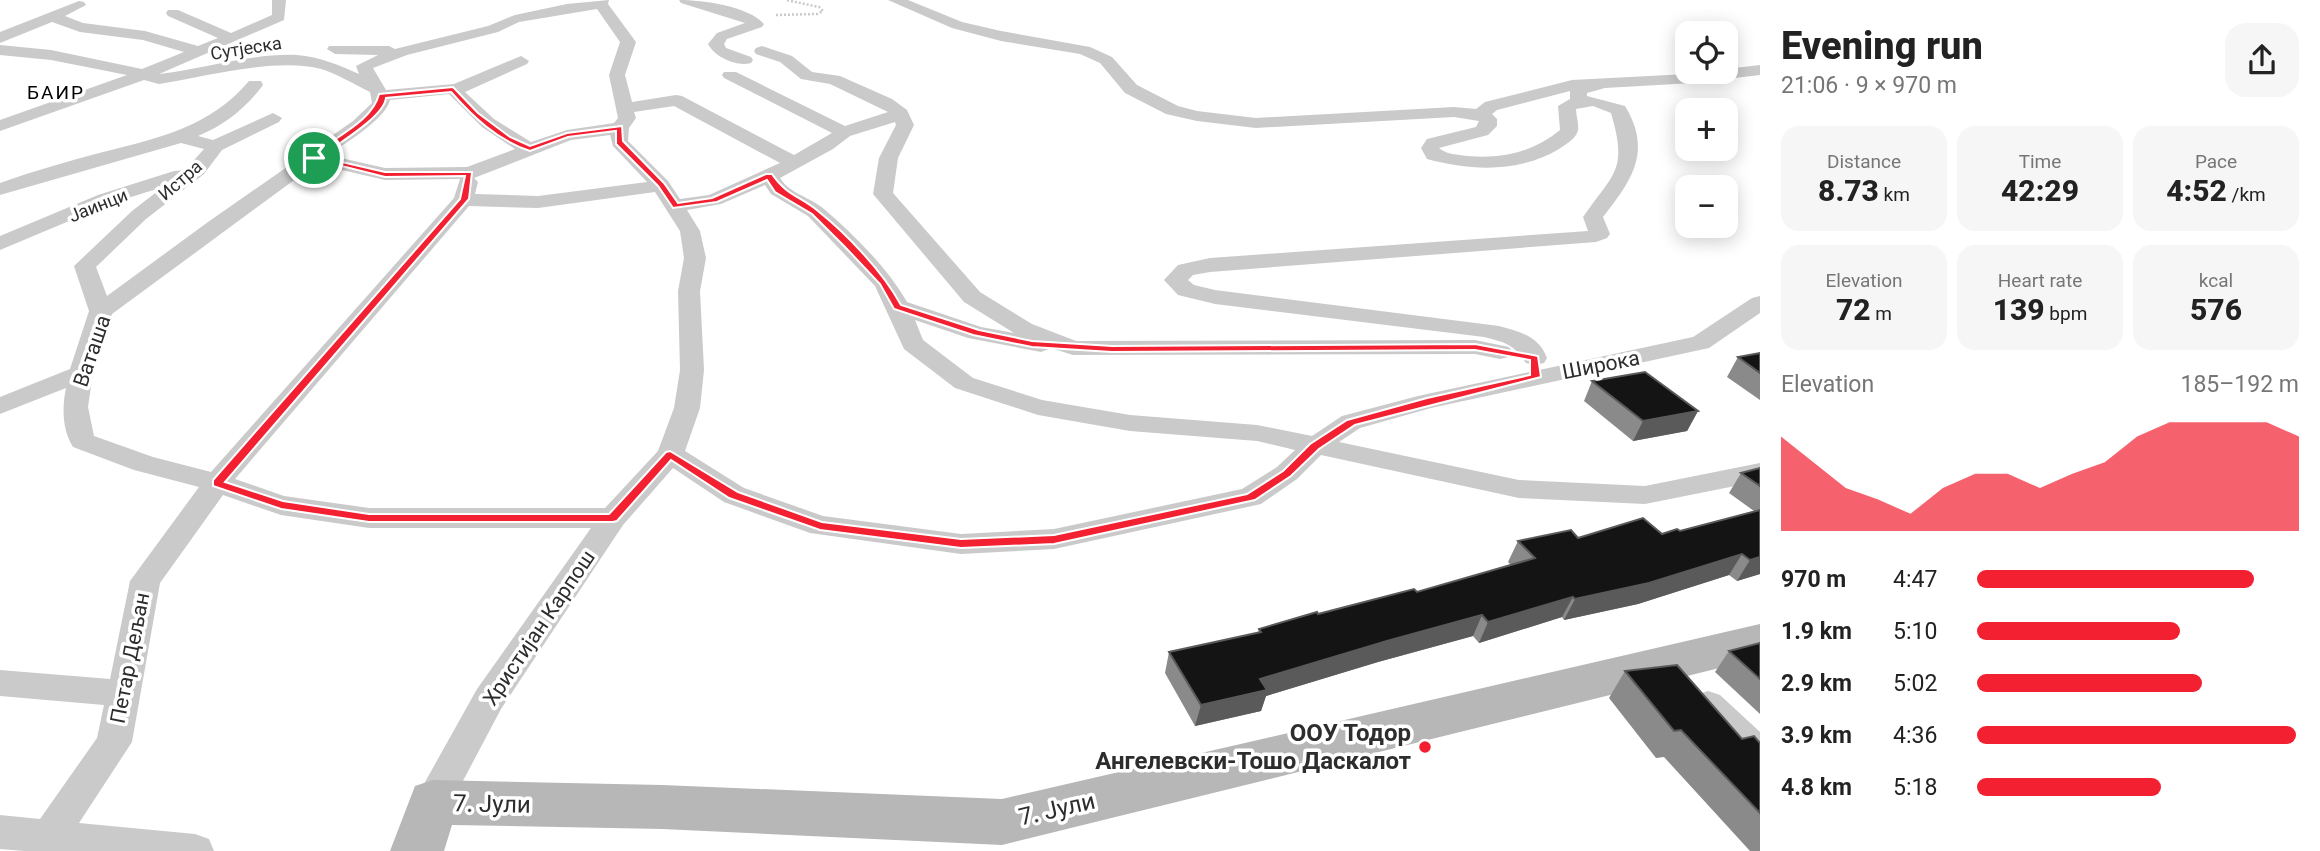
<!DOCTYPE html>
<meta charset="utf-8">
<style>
:root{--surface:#fff;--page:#f6f6f6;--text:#222;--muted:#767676;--accent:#f22030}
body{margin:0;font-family:Roboto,sans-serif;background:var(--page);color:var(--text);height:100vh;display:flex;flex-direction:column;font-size:26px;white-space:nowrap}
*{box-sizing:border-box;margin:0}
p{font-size:23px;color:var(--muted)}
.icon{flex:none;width:38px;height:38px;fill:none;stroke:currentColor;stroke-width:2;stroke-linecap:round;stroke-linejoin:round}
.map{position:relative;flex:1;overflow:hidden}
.side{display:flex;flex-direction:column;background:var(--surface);width:560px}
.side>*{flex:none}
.controls{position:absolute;left:1675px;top:21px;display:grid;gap:14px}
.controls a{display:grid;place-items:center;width:63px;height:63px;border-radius:14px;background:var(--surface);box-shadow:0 4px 18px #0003;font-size:35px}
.pin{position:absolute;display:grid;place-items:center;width:60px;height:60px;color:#fff;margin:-30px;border:4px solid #fff;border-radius:50%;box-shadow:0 2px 7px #0007}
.round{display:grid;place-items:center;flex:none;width:74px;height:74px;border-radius:21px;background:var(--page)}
.summary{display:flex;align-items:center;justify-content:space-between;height:119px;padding:0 21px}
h1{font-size:38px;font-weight:800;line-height:52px}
.figures{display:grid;grid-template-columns:repeat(3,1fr);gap:10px;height:119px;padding:7px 21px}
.figures div{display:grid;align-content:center;border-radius:18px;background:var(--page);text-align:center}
.figures b{font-size:30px;font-weight:800}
.figures small{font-size:19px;font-weight:400}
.figures p{font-size:19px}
.chart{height:196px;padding:14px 21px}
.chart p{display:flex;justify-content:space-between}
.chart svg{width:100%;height:126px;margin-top:7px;fill:var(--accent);opacity:.7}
ul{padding:0 21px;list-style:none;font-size:23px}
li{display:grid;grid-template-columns:112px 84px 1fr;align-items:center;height:52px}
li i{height:18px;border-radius:9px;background:var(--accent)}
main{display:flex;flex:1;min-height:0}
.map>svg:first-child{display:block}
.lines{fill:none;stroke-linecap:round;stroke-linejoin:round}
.path{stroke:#cacaca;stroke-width:2.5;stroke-dasharray:2 2;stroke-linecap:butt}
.street{fill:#cacaca;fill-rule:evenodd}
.secondary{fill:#b7b7b7;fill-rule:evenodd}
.wall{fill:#8a8a8a}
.shaded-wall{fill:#5a5a5a}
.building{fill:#141414;stroke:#5a5a5a;stroke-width:2}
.route{fill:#f22030;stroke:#fff;stroke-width:2;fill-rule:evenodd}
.poi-dot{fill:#f22030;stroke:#fff;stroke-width:2.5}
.labels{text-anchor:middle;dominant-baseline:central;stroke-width:7;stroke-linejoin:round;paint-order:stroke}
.far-street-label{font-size:18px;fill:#2d2d2d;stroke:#fff}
.far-neighbourhood-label{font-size:19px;letter-spacing:2px;fill:#000;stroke:#fff}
.street-label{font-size:21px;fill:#2d2d2d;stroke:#fff}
.near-poi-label{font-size:24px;font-weight:bold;fill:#2d2d2d;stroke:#fff;text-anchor:end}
.near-street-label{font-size:24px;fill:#2d2d2d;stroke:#fff}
</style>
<main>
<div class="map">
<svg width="1760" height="851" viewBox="0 0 1760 851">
<rect width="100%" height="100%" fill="#fff"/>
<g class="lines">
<polyline class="path" points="776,15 817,14 823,11 819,7 786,0"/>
<g class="street">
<path d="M272,0h14l-2,20 -125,54c45,-5 93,-21 138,-19 23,2 42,10 62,19l-3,-8 22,-11 -43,-1 -8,-5 2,-3h60l6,3 93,-23 27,-11 52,-11 42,-4 -1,4 28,38 -11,33 7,27 44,-7 6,1 112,59 38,-22 -108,-55 -2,-3 2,-3h12l109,54 43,-14 -58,-28 -29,-5 -21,-17 -24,-8 -2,-3 2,-3 6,-2 30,10 20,16 28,4 52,23 15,11 7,15 -16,33 -5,35 87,99 52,32 44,17 399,-1 34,7 3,5 -3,5 -9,2 -25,-5 -402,1 -22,-7 -10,4 -73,-14 -53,-18 8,20 50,38 69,22 88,15 127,10 55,11 30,-20 76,-20 275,-59 59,-39 8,-2v17l-51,35 -278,60 -71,20 -21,14 180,38 126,6 115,-23v18l-115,23 -126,-6 -198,-43 -24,24 -36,25 -207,45 -93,5 -151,-21 -86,-31 -51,-34 -50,57 -122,184 -55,104 -13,5 -13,-5 -5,-11 5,-11 57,-102 114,-161h-222l-88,-13 -58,-20 -63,88 -28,159 -53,81 116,11 14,5 5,12h-190l-24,-2v-34l40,4 57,-81 7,-33 -104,-9v-26l110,9 20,-98 69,-94 -65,-17 -61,-23c-11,-17 -11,-40 -7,-59l-66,26v-17l70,-28 19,-58 -15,-45 58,-55 31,-24 -51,16 -112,47v-14l98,-41 76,-24 11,-1 19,-21 -23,-6 -181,52v-12c34,-12 68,-22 103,-31 56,-14 107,-25 146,-71h12l2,4c-17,23 -38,40 -65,51l15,4 60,-27 9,5 -3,4 -57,28 -18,24 -58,45 -50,48 11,29 101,-74 145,-101 19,-18 -2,-11c-16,-8 -33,-18 -49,-23 -44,-12 -117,8 -162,15l-15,-4 -144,51v-11l127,-45 -76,-15 -51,-5v-10l51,5 91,19 42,-17 -41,-12 -63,-8 -28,-10 -52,21v-11l79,-31 5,1 2,3 -21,11 18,7 62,8 53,15 20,-8 -50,-22 -2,-3 2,-3h10l53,23 41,-18zM597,9l23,33 -11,33 9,43 -4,5 -47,7 -36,12 -37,-23 -29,-27 62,-28 2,-3 -8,-5 -67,28 -68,6 -13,-22 34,-13 91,-23 21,-10zM449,94l33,33 33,22 -48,18 -82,1 -57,-13c16,-11 58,-36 62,-55zM674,106l106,57 -71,32 -29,4 -12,-18 -40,-40 1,-13 7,-10 -2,-6zM895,122l1,3 -17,33 -6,36 91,108 50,31 -33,-6 -74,-25c-20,-35 -53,-67 -83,-93 -14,-12 -34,-15 -44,-31l53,-29 17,-13zM610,135l3,11 34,36 -109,14 -63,-2 3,-12 -4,-4 97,-38zM316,164l69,16 75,-1 -6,19 -243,274 -58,-15 -59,-21 -6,-29 5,-34 19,-59zM765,185l6,9 37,22 67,70 29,63 51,39 83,27 92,16 127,10 38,9 -18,17 -35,22 -188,40 -93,5 -138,-18 -79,-28 -59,-37 15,-43 4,-38 -4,-79 6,-33 -6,-27 -13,-21 34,-6zM655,192l25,39 4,27 -6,33 2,79 -6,38 -16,43 -53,57h-236l-85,-12 -49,-17 234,-273 69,2z"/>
<path d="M679,0c24,0 69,6 85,24l-2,3 -35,12 -3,5 2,4 25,9 2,3 -2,3c-15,4 -36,-6 -43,-19l9,-11 28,-10 -64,-20z"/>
<path d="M888,0h20l54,22 39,9 89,16 22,10 25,28 41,21 19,5 59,7 198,-11 22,2 9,-7 87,-22 154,-8v-3l34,-4v10l-67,8 -88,5 -18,5v3l38,10c28,46 6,75 -22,111l7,17 -3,4 -11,4 -386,30 -17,3 -5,5 6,5 21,5 284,36c21,6 40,10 48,32l-3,5 -9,2 -9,-2c-13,-19 -19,-20 -42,-26l-269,-33 -37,-9 -14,-15 14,-15 32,-7 378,-27 -5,-14c31,-45 45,-46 28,-104l-18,-7 -17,3c0,6 3,15 2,21 -1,8 -13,15 -19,19 -40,24 -88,22 -132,10l-6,-11 6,-9 49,-12 3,-6 -25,-4 -198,11 -59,-7 -31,-7 -41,-21 -25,-30 -20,-9 -79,-13 -49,-13zM1570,91v8l-12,7 2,24c-29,24 -64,30 -101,25 -7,-1 -14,-2 -20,-7l49,-13 9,-9v-7l-5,-5 5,-4z"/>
<polygon points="1708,691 1720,695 1760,732 1760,769 1747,764 1696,715 1691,705 1696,695"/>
</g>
<polygon class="secondary" points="1760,624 1760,658 1002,845 662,829 452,825 444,851 390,851 415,786 433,780 662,785 1002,799"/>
</g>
<g class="wall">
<polygon points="1760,353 1760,400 1727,377 1738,357"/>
<polygon points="1592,381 1698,411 1687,431 1633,441 1584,401"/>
<polygon points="1760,468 1760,574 1737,581 1729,575 1638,604 1564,620 1562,617 1479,643 1473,636 1378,662 1266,696 1261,711 1195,726 1165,673 1169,652 1258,633 1259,629 1417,592 1511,565 1508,562 1518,541 1662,534 1680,531 1754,511 1729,493 1741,473"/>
<polygon points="1760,643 1760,714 1715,672 1729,651"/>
<polygon points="1625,671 1742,739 1760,743 1760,851 1750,851 1664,757 1656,758 1609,698"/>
</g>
<g class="shaded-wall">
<polygon points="1698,411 1687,431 1633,441 1643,421"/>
<polygon points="1742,554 1729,575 1638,604 1564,620 1575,599"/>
<polygon points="1760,557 1760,574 1737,581 1750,560"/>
<polygon points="1573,597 1562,617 1479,643 1488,622"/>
<polygon points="1482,615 1473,636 1378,662 1266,696 1261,711 1195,726 1201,705 1260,679 1387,641"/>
</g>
<g class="building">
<polygon points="1760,353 1760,373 1738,357"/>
<polygon points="1645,372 1698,411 1643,421 1592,381"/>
<polygon points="1760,468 1760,486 1741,473"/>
<polygon points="1760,510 1760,557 1750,560 1742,554 1649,583 1575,599 1573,597 1488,622 1482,615 1387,641 1260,679 1267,690 1201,705 1169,652 1261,632 1259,629 1317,612 1318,614 1414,589 1417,592 1535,558 1518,541 1571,530 1578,538 1643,518 1662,534 1677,529 1680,531"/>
<polygon points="1760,643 1760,679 1729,651"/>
<polygon points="1677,665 1742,739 1754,736 1760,743 1760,813 1681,730 1674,731 1625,671"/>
</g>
<path class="route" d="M453,87l25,26 32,24 20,9 37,-13 55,-7 1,15 41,42 14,20 34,-5 54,-24h6c15,22 28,22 46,37 30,24 65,61 83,94l78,25 53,11 80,5 363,-2 63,12 3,21 -186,48 -36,24 -28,27 -36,24 -201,44 -93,4 -141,-18 -91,-32 -58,-38 -54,61 -4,1h-244l-88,-13 -68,-23v-6l247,-281 5,-23 -80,1 -75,-19c21,-20 62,-35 69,-64zM451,92c22,25 46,48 79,59l38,-14 48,-6v13l42,42 15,22 44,-6 50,-22 8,12 37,22 33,33 35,37 14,25 79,26 59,12 80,5 363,-2 55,10v15l-103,23 -80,22 -37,24 -27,27 -36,23 -193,41 -93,4 -139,-17 -84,-30 -68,-41 -4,1 -57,62h-240l-86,-13 -58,-19 244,-283 3,-27h-87l-65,-15c16,-12 64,-40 66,-59z"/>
<circle class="poi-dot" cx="1425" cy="747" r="7"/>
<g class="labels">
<g class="far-street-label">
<text transform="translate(246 48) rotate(-9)">Сутјеска</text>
<text transform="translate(180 180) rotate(-41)">Истра</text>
<text transform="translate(98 205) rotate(-22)">Јаинци</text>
</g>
<g class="far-neighbourhood-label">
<text x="56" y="92">БАИР</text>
</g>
<g class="street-label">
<text transform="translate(92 351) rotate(-71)">Ваташа</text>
<text transform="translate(1601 365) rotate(-11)">Широка</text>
<text transform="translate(539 628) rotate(-56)">Христијан Карпош</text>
<text transform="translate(130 658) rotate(-79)">Петар Дељан</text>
</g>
<g class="near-poi-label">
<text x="1411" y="733">ООУ Тодор<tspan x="1411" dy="28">Ангелевски-Тошо Даскалот</tspan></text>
</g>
<g class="near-street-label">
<text transform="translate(492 804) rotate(1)">7. Јули</text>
<text transform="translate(1057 809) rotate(-13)">7. Јули</text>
</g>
</g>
</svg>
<div class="controls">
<a><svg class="icon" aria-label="locate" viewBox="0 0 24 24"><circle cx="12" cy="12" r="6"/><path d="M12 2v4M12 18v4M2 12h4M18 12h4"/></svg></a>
<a>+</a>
<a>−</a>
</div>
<div class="pin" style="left:314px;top:158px;background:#1e9e55"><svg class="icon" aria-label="arrive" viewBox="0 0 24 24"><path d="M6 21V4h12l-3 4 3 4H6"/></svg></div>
</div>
<section class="side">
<div class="summary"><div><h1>Evening run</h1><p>21:06 · 9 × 970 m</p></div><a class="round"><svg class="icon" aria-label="share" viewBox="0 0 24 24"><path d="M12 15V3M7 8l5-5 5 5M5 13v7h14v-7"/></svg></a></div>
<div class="figures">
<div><p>Distance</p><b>8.73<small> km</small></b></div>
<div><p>Time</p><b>42:29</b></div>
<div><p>Pace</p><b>4:52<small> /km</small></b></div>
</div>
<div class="figures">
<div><p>Elevation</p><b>72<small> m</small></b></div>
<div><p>Heart rate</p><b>139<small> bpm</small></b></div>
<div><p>kcal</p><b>576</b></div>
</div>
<div class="chart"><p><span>Elevation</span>185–192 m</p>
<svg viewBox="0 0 160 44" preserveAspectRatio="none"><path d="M0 44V11L10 20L20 29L30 33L40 38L50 29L60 24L70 24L80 29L90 24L100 20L110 11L120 6L130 6L140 6L150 6L160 11V44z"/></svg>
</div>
<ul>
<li><b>970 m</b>4:47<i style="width:86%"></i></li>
<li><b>1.9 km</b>5:10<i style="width:63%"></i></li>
<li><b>2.9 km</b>5:02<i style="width:70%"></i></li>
<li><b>3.9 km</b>4:36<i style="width:99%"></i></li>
<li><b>4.8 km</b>5:18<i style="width:57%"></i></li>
</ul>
</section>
</main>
